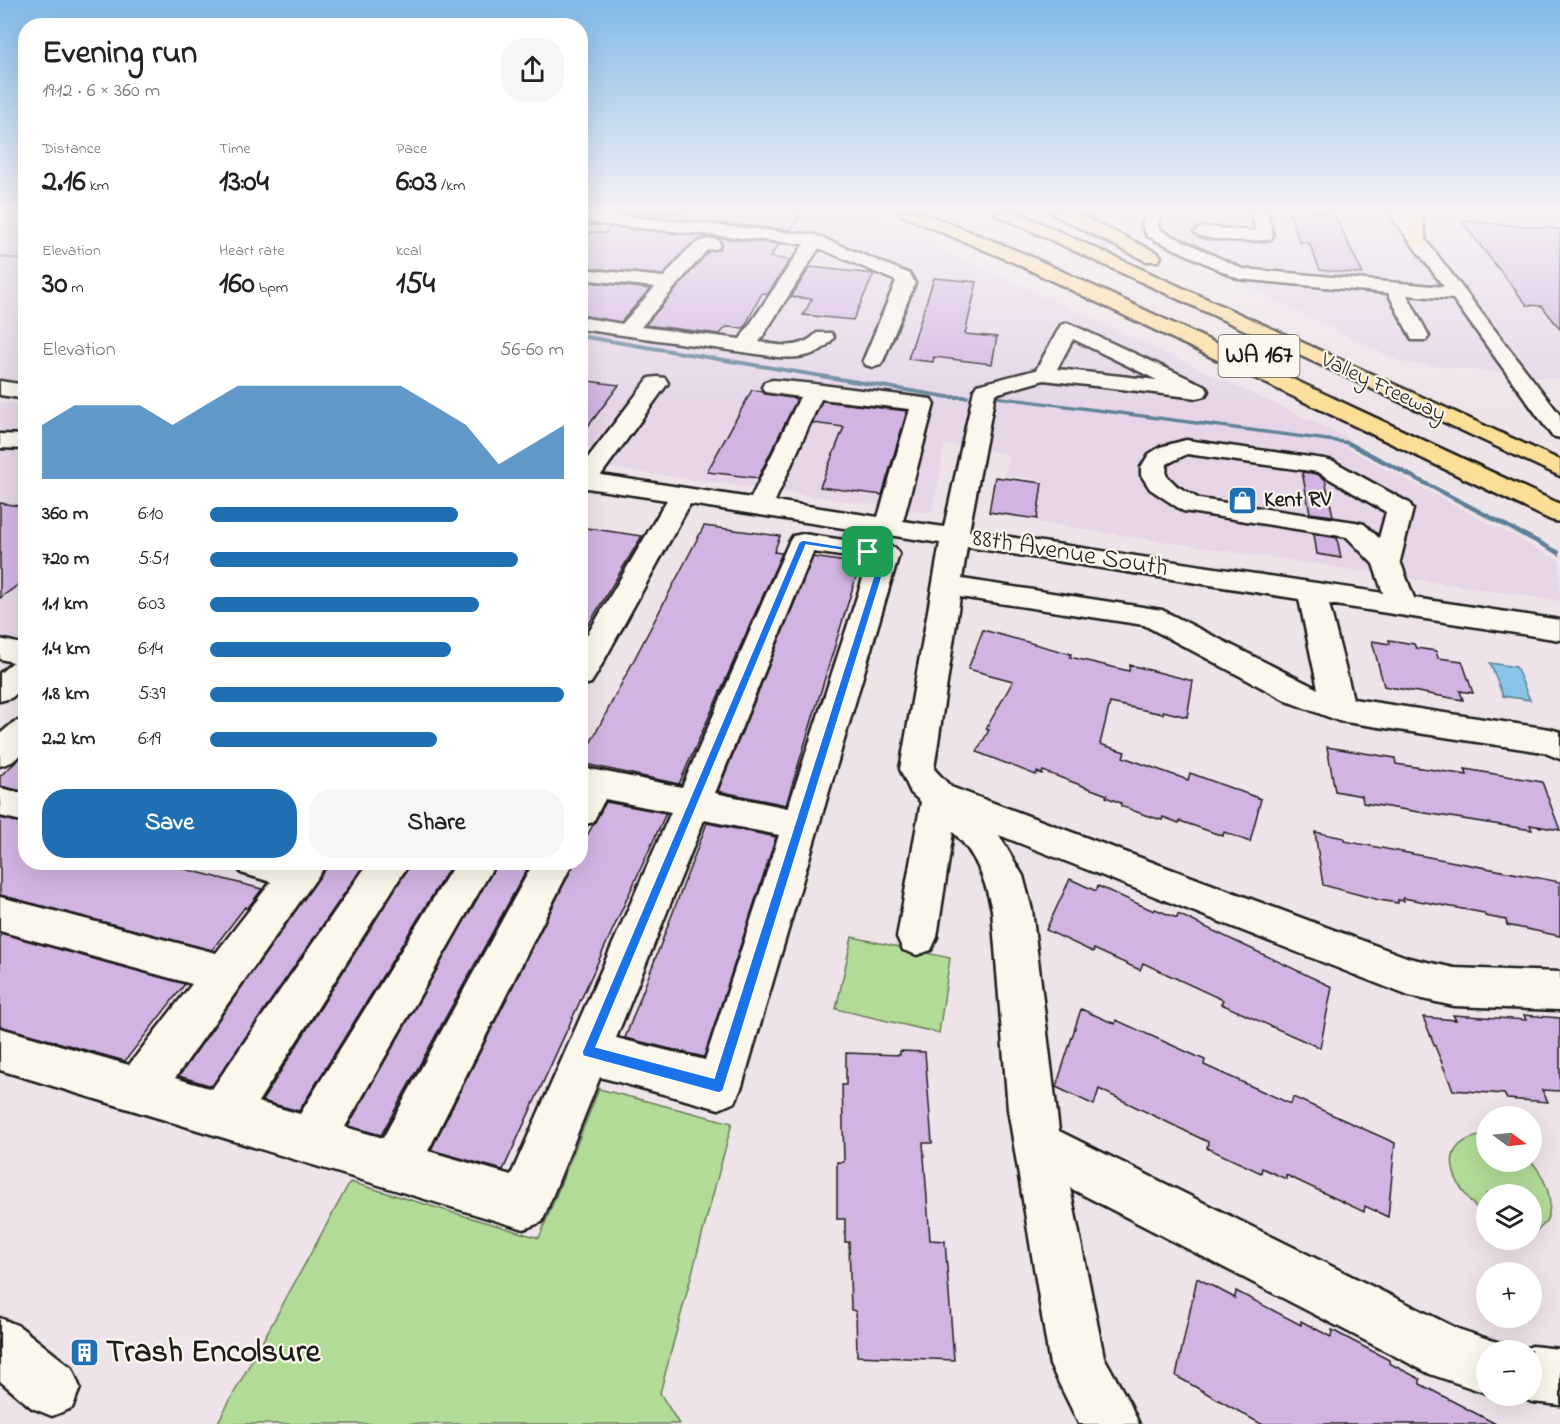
<!DOCTYPE html>
<meta charset="utf-8">
<style>
:root{--surface:#fff;--page:#f6f6f6;--text:#222;--muted:#767676;--accent:#1f6fb2}
body{margin:0;font-family:"Indie Flower",sans-serif;background:var(--page);color:var(--text);height:100vh;display:flex;flex-direction:column;font-size:22px;white-space:nowrap}
*{box-sizing:border-box;margin:0}
p{font-size:20px;color:var(--muted)}
.icon{flex:none;width:33px;height:33px;fill:none;stroke:currentColor;stroke-width:2;stroke-linecap:round;stroke-linejoin:round}
.map{position:relative;flex:1;overflow:hidden}
.sheet{position:absolute;left:18px;top:18px;width:570px;height:852px;display:flex;flex-direction:column;background:var(--surface);border-radius:24px;box-shadow:0 6px 24px #0002}
.sheet>*{flex:none}
.needle{width:39px;rotate:105deg}
.fabs{position:absolute;left:1476px;top:1106px;display:grid;gap:12px}
.fabs a{display:grid;place-items:center;width:66px;height:66px;border-radius:50%;background:var(--surface);box-shadow:0 6px 24px #0002;font-size:30px}
.pin{position:absolute;display:grid;place-items:center;width:51px;height:51px;color:#fff;margin:-26px;border-radius:12px;box-shadow:0 3px 9px #0006}
.round{display:grid;place-items:center;flex:none;width:63px;height:63px;border-radius:24px;background:var(--page)}
.headline{display:flex;align-items:center;justify-content:space-between;height:102px;padding:0 24px}
h1{font-size:33px;font-weight:700;line-height:45px}
.stats{display:grid;grid-template-columns:repeat(3,1fr);gap:9px;height:102px;padding:6px 24px}
.stats div{display:grid;align-content:center}
.stats b{font-size:30px;font-weight:700}
.stats small{font-size:16px;font-weight:400}
.stats p{font-size:16px}
.chart{height:168px;padding:12px 24px}
.chart p{display:flex;justify-content:space-between}
.chart svg{width:100%;height:108px;margin-top:6px;fill:var(--accent);opacity:.7}
.action{display:flex;gap:12px;margin-top:auto;padding:12px 24px}
.action a{flex:1;height:69px;border-radius:24px;background:var(--accent);color:#fff;font-size:24px;font-weight:700;line-height:69px;text-align:center}
.action a+a{background:var(--page);color:var(--text)}
ul{padding:0 24px;list-style:none;font-size:20px}
li{display:grid;grid-template-columns:96px 72px 1fr;align-items:center;height:45px}
li i{height:15px;border-radius:8px;background:var(--accent)}
.map>svg:first-child{display:block}
.built{fill:#e5d5e7}
.green{fill:#b3db98;stroke:#687c5a;stroke-width:1.5}
.water{fill:#87c4e7;stroke:#5c8196;stroke-width:1.5}
.lines{fill:none;stroke-linecap:round;stroke-linejoin:round}
.stream{fill:#5c8196;fill-rule:evenodd}
.building{fill:#d1b4e2;stroke:#1c1c1c;stroke-width:1.5}
.minor-casing{stroke:#1c1c1c;stroke-width:5}
.major-casing{stroke:#1c1c1c;stroke-width:5}
.highway-casing{stroke:#1c1c1c;stroke-width:5}
.minor{fill:#fbf7ec;fill-rule:evenodd}
.major{fill:#fcde96;fill-rule:evenodd}
.highway{fill:#fcde96;fill-rule:evenodd}
.route{fill:#1a73e8;stroke:#fff;stroke-width:1.5;fill-rule:evenodd}
.labels{text-anchor:middle;dominant-baseline:central;stroke-width:4.5;stroke-linejoin:round;paint-order:stroke}
.far-street-label{font-size:22px;fill:#1c1c1c;stroke:#fbf7ec}
.far-poi-label{font-size:22px;font-weight:bold;fill:#1c1c1c;stroke:#fbf7ec;text-anchor:start}
.shield{fill:#fbf7ec;stroke:#5f5e5a;stroke-width:1.5}
.shield-label{font-size:24px;font-weight:bold;fill:#1c1c1c}
.street-label{font-size:26px;fill:#1c1c1c;stroke:#fbf7ec}
.near-poi-label{font-size:32px;font-weight:bold;fill:#1c1c1c;stroke:#fbf7ec;text-anchor:start}
</style>
<div class="map">
<svg width="1560" height="1424" viewBox="0 0 1560 1424">
<rect width="100%" height="100%" fill="#eee3e9"/>
<filter id="ink" filterUnits="userSpaceOnUse"><feTurbulence type="fractalNoise" baseFrequency=".0167" numOctaves="2"/><feDisplacementMap in="SourceGraphic" scale="12" xChannelSelector="R" yChannelSelector="G"/><feConvolveMatrix kernelMatrix="1 2 1 2 8 2 1 2 1" color-interpolation-filters="sRGB"/></filter>
<g filter="url(#ink)">
<g class="built">
<polygon points="0,212 25,212 25,382 0,378"/>
<polygon points="582,212 862,212 1350,439 1348,449 1560,561 1560,601 1036,522 1043,480 1006,475 1007,454 973,448 945,445 932,513 581,464"/>
<polygon points="1098,212 1560,213 1560,379 1400,362"/>
<polygon points="0,402 26,405 25,634 0,655"/>
</g>
<g class="green">
<polygon points="852,937 950,958 939,1033 836,1009"/>
<polygon points="599,1089 732,1123 660,1393 679,1424 217,1424 350,1182 539,1238"/>
<path d="M1479,1136l7,1v24h45c20,22 29,60 1,72v-39h-46v22c-26,-20 -57,-69 -7,-80z"/>
</g>
<polygon class="water" points="1490,663 1516,667 1530,700 1503,696"/>
<g class="lines">
<g class="stream">
<polygon points="1079,212 1085,212 1100,221 1096,222"/>
<polygon points="0,256 26,259 26,261 0,258"/>
<polygon points="580,334 948,395 967,395 970,397 967,399 948,399 580,338"/>
<polygon points="993,395 1349,441 1560,551 1560,556 1345,444 991,398 991,396"/>
</g>
</g>
<g class="building">
<polygon points="629,212 803,212 790,230 626,214"/>
<polygon points="1289,212 1333,212 1363,274 1320,270 1309,243 1300,242"/>
<polygon points="1461,221 1560,229 1560,329 1542,306 1527,305"/>
<polygon points="611,227 709,237 700,239 686,249 663,275 580,267 580,241 591,232 605,233"/>
<polygon points="718,238 779,244 770,257 790,260 768,294 762,293 744,328 726,327 720,334 645,325 708,252 720,249 722,243"/>
<polygon points="810,267 874,274 853,320 803,315 812,299 791,297"/>
<polygon points="934,278 977,282 965,334 997,337 992,364 934,357 933,362 908,359"/>
<polygon points="580,281 650,289 621,322 580,315"/>
<polygon points="580,380 619,385 580,437"/>
<polygon points="752,390 762,391 765,394 797,399 758,478 707,472"/>
<polygon points="822,401 907,411 882,495 820,487 844,427 812,423"/>
<polygon points="1302,472 1317,474 1325,479 1333,516 1310,513"/>
<polygon points="995,477 1042,483 1037,519 989,512"/>
<polygon points="0,503 26,507 26,579 0,598"/>
<polygon points="704,526 780,536 774,552 782,553 679,784 580,763"/>
<polygon points="580,527 642,536 580,639"/>
<polygon points="1314,534 1337,538 1341,558 1317,554"/>
<polygon points="813,557 860,564 786,805 718,791"/>
<polygon points="983,630 1071,654 1070,657 1129,671 1130,665 1193,681 1187,717 1163,711 1163,714 1110,703 1100,744 1125,752 1123,757 1188,780 1190,773 1261,799 1250,842 1224,832 1223,836 1180,821 1179,823 1163,817 1162,820 1145,815 1121,806 1121,803 1106,797 1107,795 1043,771 1042,774 1037,772 1036,775 977,752 989,730 986,729 1013,681 968,669"/>
<polygon points="1389,640 1414,644 1416,648 1436,651 1438,658 1462,661 1473,693 1460,691 1463,700 1384,686 1372,641 1390,644"/>
<polygon points="1327,747 1395,758 1396,764 1467,775 1465,769 1542,782 1560,830 1530,825 1532,830 1363,803 1362,796 1335,791"/>
<polygon points="26,753 26,792 0,786 0,776"/>
<polygon points="606,802 666,813 503,1170 431,1150 575,862 580,862 580,848"/>
<polygon points="0,818 26,824 26,862 158,862 262,889 247,909 245,907 212,950 0,895"/>
<polygon points="707,823 776,837 704,1057 625,1038"/>
<polygon points="1315,832 1344,838 1344,841 1560,882 1560,936 1507,925 1506,920 1485,916 1484,913 1403,898 1404,901 1398,900 1398,903 1379,900 1323,885"/>
<polygon points="330,862 366,862 212,1086 179,1076"/>
<polygon points="412,862 453,862 299,1111 262,1101"/>
<polygon points="498,862 531,862 381,1135 348,1126"/>
<polygon points="1070,879 1096,891 1098,886 1154,911 1155,909 1177,918 1178,914 1332,987 1320,1048 1221,1004 1223,1000 1143,963 1140,970 1094,949 1093,952 1046,930"/>
<polygon points="0,933 185,984 125,1061 0,1026"/>
<polygon points="1081,1009 1115,1024 1116,1020 1205,1060 1204,1065 1291,1104 1293,1097 1395,1143 1388,1217 1365,1206 1364,1212 1286,1175 1286,1179 1262,1168 1261,1173 1207,1148 1208,1142 1099,1089 1094,1105 1056,1087"/>
<polygon points="1453,1015 1526,1020 1524,1015 1560,1018 1560,1091 1542,1090 1548,1102 1507,1099 1504,1094 1453,1090 1423,1017 1456,1020"/>
<polygon points="900,1051 925,1052 932,1143 923,1143 930,1240 945,1241 954,1360 857,1356 856,1311 851,1310 849,1242 845,1242 845,1219 837,1219 837,1162 844,1162 842,1085 846,1085 846,1053 900,1055"/>
<polygon points="1197,1278 1235,1298 1236,1291 1301,1325 1301,1321 1331,1337 1332,1330 1389,1360 1389,1363 1420,1379 1420,1384 1496,1424 1261,1424 1176,1376"/>
</g>
<g class="lines">
<defs>
<g id="minor">
<path d="M580,212l235,23 95,39 5,9 -32,78 -3,4 -7,2 -7,-2 -3,-4 33,-80 -77,-33 -60,94c22,4 41,8 58,-9h14l3,4c-13,19 -34,22 -56,20l-198,-28v-12l42,7 33,-37 -75,-8v-10l84,8c15,-16 29,-43 54,-37l2,4 -2,4 -11,2 -66,77 99,12 64,-95 -224,-22z"/>
<polygon points="1146,212 1162,212 1158,225 1160,230 1243,269 1444,287 1388,212 1404,212 1560,415 1560,438 1552,436 1453,299 1407,295 1429,336 1426,340 1412,340 1388,293 1239,279 1147,236 1142,225"/>
<path d="M1251,212h16l6,23 -2,4c-13,3 -69,3 -77,-7l8,-5 54,4z"/>
<path d="M1068,323l137,63 3,5 -3,5 -8,2 -153,-18 -49,14 -26,137 414,62 -10,-29 -26,-27 -164,-26 -33,-22 -9,-14v-8l8,-13 11,-7 26,-7 138,19 9,2 76,42 4,6 -13,52 14,37 146,22v20l-231,-36 24,95 197,30 10,3v27l-17,-7 -204,-31 -50,-19 -145,-77 -184,-28 -26,172 17,18 458,171 45,10 106,4v38l-106,-4 -45,-10 -410,-161 24,41 9,34 27,221 399,198 48,16 2,5h-22v43l-56,-19 -360,-186 34,169 26,47 9,20h-60l-29,-59 -42,-256 -16,-199c-7,-31 -16,-56 -39,-78l-16,105 -6,13 -14,5 -14,-5 -6,-13 24,-135 -10,-9 -11,-24 40,-226 -250,-39 -94,171 -5,8 -11,3v-39l87,-147 -87,-13v-19l69,-90 8,-1 8,1 3,5 -67,92 150,23 49,-101 -35,-5 -3,-5 3,-5 8,-2 41,4 117,15 3,5 -31,117 41,6 30,-137 3,-5 59,-15 25,-45zM1073,339l84,41 -100,-11zM821,399l89,10 -32,108 -103,-16zM1187,454l131,18 68,40 -7,26 -15,-14 -9,-2 -156,-23 -22,-13 -11,-11 1,-11zM967,547l332,52 19,90 -156,-79 -200,-31z"/>
<polygon points="0,381 26,385 26,399 0,395"/>
<polygon points="0,434 26,435 26,449 0,448"/>
<path d="M803,534l82,12 10,2 4,6 -157,532 -7,16 -16,7 -119,-32 -58,145 -18,7 -524,-159v-42l129,37 63,-81 -192,-53v-34l216,56 55,-71 -30,-9 -5,-11h92l-153,216 37,11 157,-227h41l-152,240 42,12 156,-252h40l-151,265 38,11 151,-276h39l-145,289 83,24 160,-363 -66,-13 -12,23 -13,4v-59l102,20 107,-245 4,-6zM813,552l56,8 -81,248 -73,-15zM704,820l75,15 -74,225 -89,-22z"/>
<polygon points="0,639 26,645 26,686 11,698 0,701 0,673 13,662 0,659"/>
<polygon points="26,719 26,750 12,762 0,766 0,734 14,722"/>
<polygon points="0,788 26,794 26,822 0,816"/>
<polygon points="0,1318 19,1326 72,1368 80,1388 72,1408 52,1416 32,1408 0,1381"/>
<polygon points="1532,1346 1560,1349 1560,1405 1532,1402 1515,1395 1532,1395 1532,1350 1522,1350"/>
</g>
<polygon id="major" points="1406,212 1422,212 1426,242 1424,246 1418,247 1410,242"/>
<g id="highway">
<polygon points="899,212 921,212 1025,254 1560,504 1560,522 1551,520 1013,262 901,215"/>
<polygon points="995,212 1016,212 1560,460 1560,476 997,215"/>
<polygon points="1052,212 1073,212 1158,253 1161,257 1158,261 1146,261 1054,215"/>
</g>
</defs>
<use href="#minor" class="minor-casing"/>
<use href="#major" class="major-casing"/>
<use href="#highway" class="highway-casing"/>
<use href="#minor" class="minor"/>
<use href="#major" class="major"/>
<use href="#highway" class="highway"/>
</g>
</g>
<linearGradient id="sky" x2="0" y2="1"><stop stop-color="#81bae8"/><stop offset="0.51" stop-color="#f7f2f5"/><stop offset="1" stop-color="#f7f2f5" stop-opacity="0"/></linearGradient>
<rect width="1560" height="412" fill="url(#sky)"/>
<path class="route" d="M803,540l86,14 -166,537 -4,2 -136,-37 -1,-4 217,-510zM806,545l74,11 -166,522 -118,-31z"/>
<defs>
<symbol id="shop-square" viewBox="-11 -11 22 22"><rect x="-9" y="-9" width="18" height="18" rx="4" fill="#1f6fb2" stroke="#fbf7ec"/><path d="M-5-2.5h2.3a2.7 3.5 0 0 1 5.4 0H5L5.5 6h-11ZM-1.5-2.5h3a1.5 2.3 0 0 0-3 0Z" fill="#fff"/></symbol>
<symbol id="building-square" viewBox="-11 -11 22 22"><rect x="-9" y="-9" width="18" height="18" rx="4" fill="#1f6fb2" stroke="#fbf7ec"/><path d="M-4-6H4V6H1V3H-1V6H-4ZM-2.5-4.3h1.7v1.8h-1.7ZM.8-4.3h1.7v1.8H.8ZM-2.5-1h1.7V.8h-1.7ZM.8-1h1.7V.8H.8Z" fill="#fff"/></symbol>
</defs>
<g fill-rule="evenodd">
<use href="#shop-square" x="1226" y="484" width="33" height="33"/>
<use href="#building-square" x="68" y="1336" width="33" height="33"/>
</g>
<g class="labels">
<g class="far-street-label">
<text transform="translate(1383 388) rotate(25)">Valley Freeway</text>
</g>
<g class="far-poi-label">
<text x="1264" y="501">Kent RV</text>
</g>
<rect class="shield" x="1218.5" y="335" width="81" height="42" rx="4.5"/>
<g class="shield-label">
<text x="1259" y="356">WA 167</text>
</g>
<g class="street-label">
<text transform="translate(1070 554) rotate(9)">88th Avenue South</text>
</g>
<g class="near-poi-label">
<text x="106" y="1353">Trash Encolsure</text>
</g>
</g>
</svg>
<div class="fabs">
<a><svg class="needle" viewBox="-14 -14 28 28"><path d="M0-13l5 13h-10z" fill="#e53935"/><path d="M0 13l5-13h-10z" fill="#767676"/></svg></a>
<a><svg class="icon" aria-label="layers" viewBox="0 0 24 24"><path d="M12 4l9 5-9 5-9-5zM3 14l9 5 9-5"/></svg></a>
<a>+</a>
<a>−</a>
</div>
<div class="pin" style="left:868px;top:552px;background:#1e9e55"><svg class="icon" aria-label="arrive" viewBox="0 0 24 24"><path d="M6 21V4h12l-3 4 3 4H6"/></svg></div>
<section class="sheet">
<div class="headline"><div><h1>Evening run</h1><p>19:12 · 6 × 360 m</p></div><a class="round"><svg class="icon" aria-label="share" viewBox="0 0 24 24"><path d="M12 15V3M7 8l5-5 5 5M5 13v7h14v-7"/></svg></a></div>
<div class="stats">
<div><p>Distance</p><b>2.16<small> km</small></b></div>
<div><p>Time</p><b>13:04</b></div>
<div><p>Pace</p><b>6:03<small> /km</small></b></div>
</div>
<div class="stats">
<div><p>Elevation</p><b>30<small> m</small></b></div>
<div><p>Heart rate</p><b>160<small> bpm</small></b></div>
<div><p>kcal</p><b>154</b></div>
</div>
<div class="chart"><p><span>Elevation</span>56–60 m</p>
<svg viewBox="0 0 160 44" preserveAspectRatio="none"><path d="M0 44V22L10 14L20 14L30 14L40 22L50 14L60 6L70 6L80 6L90 6L100 6L110 6L120 14L130 22L140 38L150 30L160 22V44z"/></svg>
</div>
<ul>
<li><b>360 m</b>6:10<i style="width:70%"></i></li>
<li><b>720 m</b>5:51<i style="width:87%"></i></li>
<li><b>1.1 km</b>6:03<i style="width:76%"></i></li>
<li><b>1.4 km</b>6:14<i style="width:68%"></i></li>
<li><b>1.8 km</b>5:39<i style="width:100%"></i></li>
<li><b>2.2 km</b>6:19<i style="width:64%"></i></li>
</ul>
<div class="action"><a>Save</a><a>Share</a></div>
</section>
</div>
